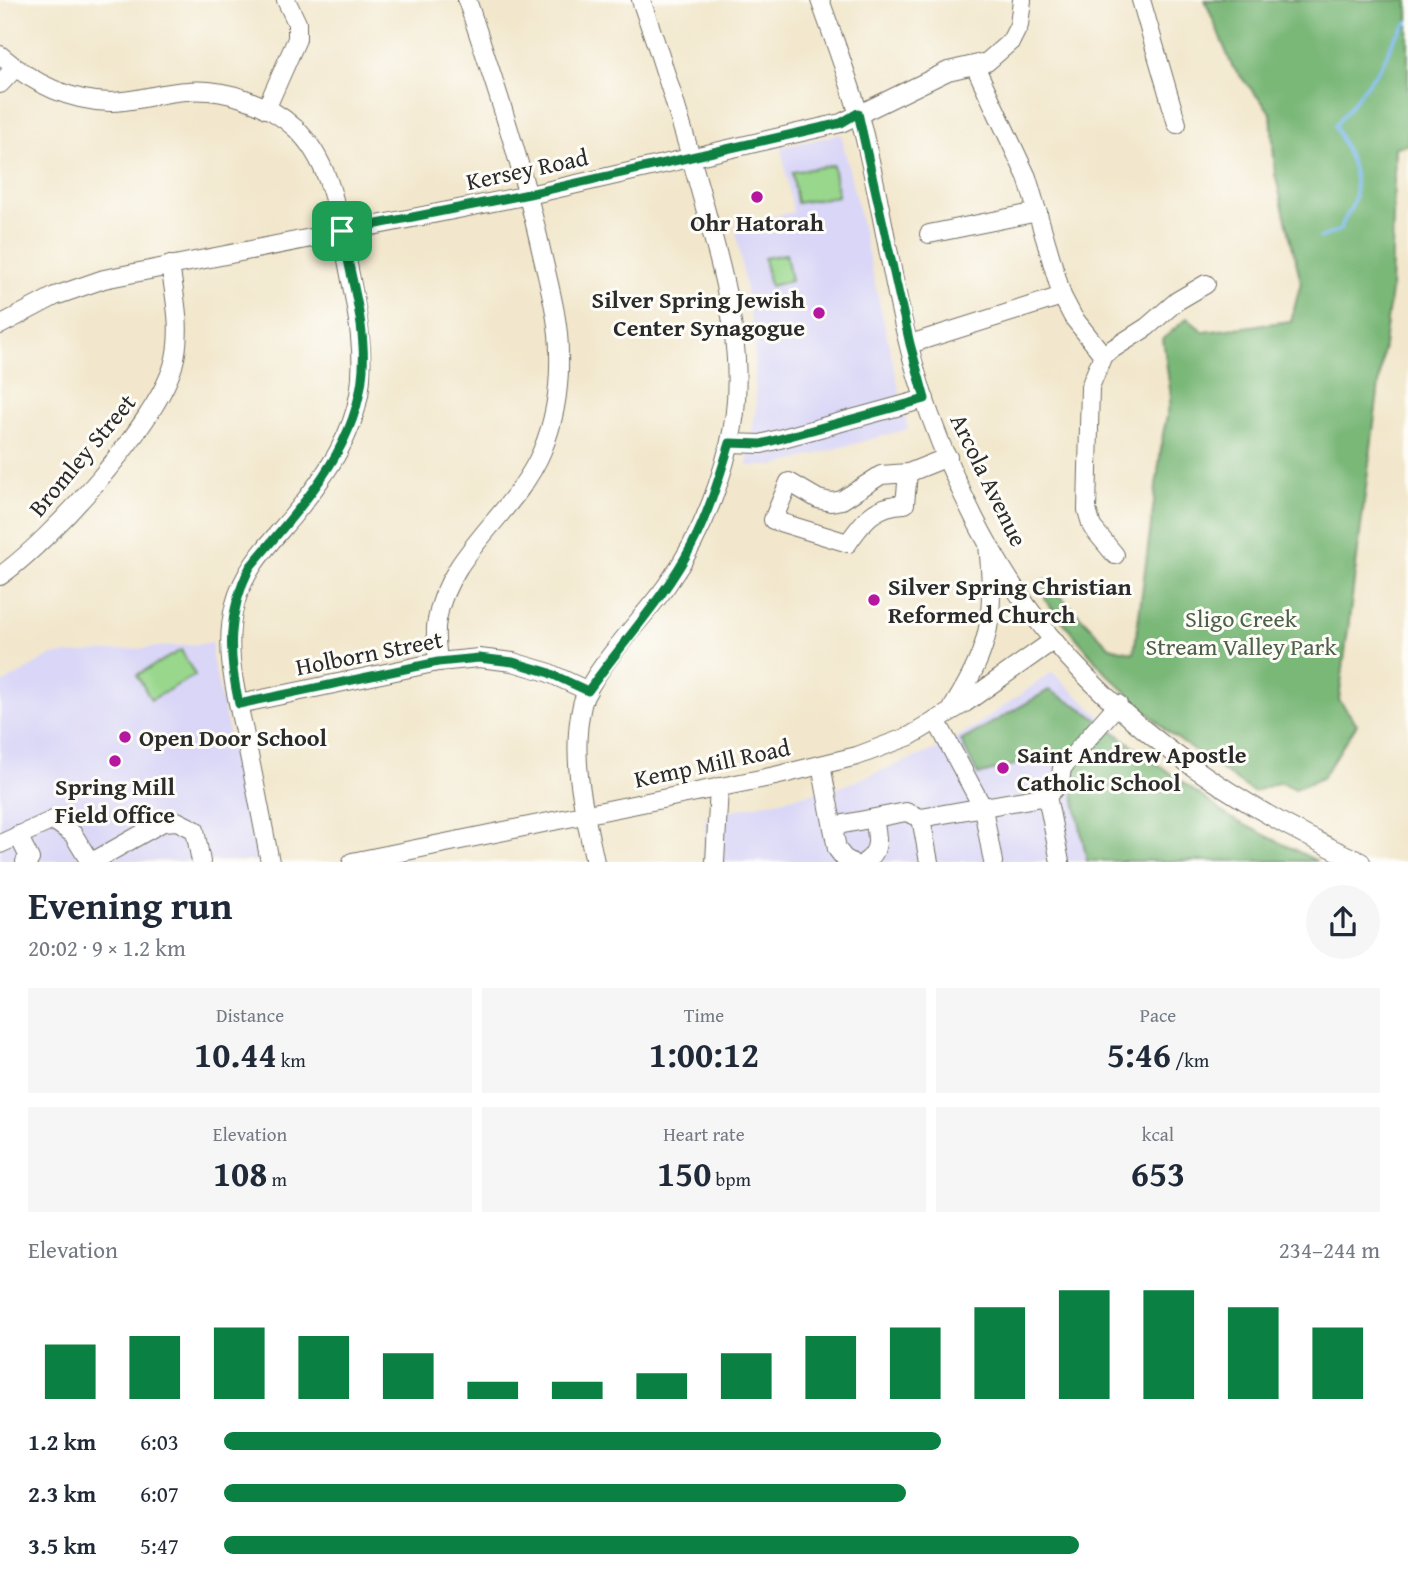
<!DOCTYPE html>
<meta charset="utf-8">
<style>
:root{--surface:#fff;--page:#f6f6f7;--text:#1f2937;--muted:#747a83;--accent:#0b8043}
body{margin:0;font-family:"Gentium Book Plus",serif;background:var(--page);color:var(--text);height:100vh;display:flex;flex-direction:column;font-size:26px;white-space:nowrap}
*{box-sizing:border-box;margin:0}
p{font-size:23px;color:var(--muted)}
.icon{flex:none;width:38px;height:38px;fill:none;stroke:currentColor;stroke-width:2;stroke-linecap:round;stroke-linejoin:round}
.map{position:relative;height:862px;overflow:hidden}
.sheet{display:flex;flex-direction:column;background:var(--surface);flex:1}
.sheet>*{flex:none}
.pin{position:absolute;display:grid;place-items:center;width:60px;height:60px;color:#fff;margin:-30px;border-radius:14px;box-shadow:0 4px 10px #0006}
.round{display:grid;place-items:center;flex:none;width:74px;height:74px;border-radius:37px;background:var(--page)}
.headline{display:flex;align-items:center;justify-content:space-between;height:119px;padding:0 28px}
h1{font-size:38px;font-weight:600;line-height:52px}
.figures{display:grid;grid-template-columns:repeat(3,1fr);gap:10px;height:119px;padding:7px 28px}
.figures div{display:grid;align-content:center;border-radius:0px;background:var(--page);text-align:center}
.figures b{font-size:35px;font-weight:600}
.figures small{font-size:19px;font-weight:400}
.figures p{font-size:19px}
.chart{height:196px;padding:14px 28px}
.chart p{display:flex;justify-content:space-between}
.chart svg{width:100%;height:126px;margin-top:7px;stroke:var(--accent);stroke-width:6}
ul{padding:0 28px;list-style:none;font-size:23px}
li{display:grid;grid-template-columns:112px 84px 1fr;align-items:center;height:52px}
li i{height:18px;border-radius:9px;background:var(--accent)}
.map>svg:first-child{display:block}
.built{fill:#d9d6f7}
.green{fill:#98d78c;stroke:#62815c;stroke-width:2}
.forest{fill:#7ab878;stroke:#527252;stroke-width:2}
.lines{fill:none;stroke-linecap:round;stroke-linejoin:round}
.stream{stroke:#82bcf4;stroke-width:3.5}
.minor-casing{stroke:#716d63;stroke-width:20}
.minor{stroke:#fff;stroke-width:18}
.route-casing{stroke:#fff;stroke-width:14}
.route{stroke:#0b8043;stroke-width:9}
.poi-dot{fill:#b5179e;stroke:#fdfcf7;stroke-width:2.5}
.labels{text-anchor:middle;dominant-baseline:central;stroke-width:6;stroke-linejoin:round;paint-order:stroke}
.street-label{font-size:24px;fill:#2b2b2b;stroke:#fdfcf7}
.poi-label{font-size:24px;font-weight:bold;fill:#2b2b2b;stroke:#fdfcf7;text-anchor:start}
.park-label{font-size:24px;fill:#4c5f48;stroke:#fdfcf7}
</style>
<div class="map">
<svg width="1408" height="862" viewBox="0 0 1408 862">
<rect width="100%" height="100%" fill="#fdfcf7"/>
<filter id="ink" filterUnits="userSpaceOnUse"><feTurbulence type="fractalNoise" baseFrequency=".0143" numOctaves="2"/><feDisplacementMap in="SourceGraphic" scale="14" xChannelSelector="R" yChannelSelector="G"/><feConvolveMatrix kernelMatrix="1 2 1 2 8 2 1 2 1" color-interpolation-filters="sRGB"/></filter>
<filter id="wash" filterUnits="userSpaceOnUse"><feTurbulence type="fractalNoise" baseFrequency=".00686" numOctaves="4" result="noise"/><feDisplacementMap in="SourceGraphic" scale="28" xChannelSelector="R" yChannelSelector="G"/><feGaussianBlur stdDeviation="1.57" result="paint"/><feColorMatrix in="noise" values="0 0 0 0 0 0 0 0 0 0 0 0 0 0 0 0 0 1.4 0 .05"/><feComposite in="paint" operator="in"/></filter>
<g filter="url(#wash)">
<rect width="100%" height="100%" fill="#f2e7cc"/>
<g class="built">
<polygon points="841,134 908,429 774,466 747,466 756,407 754,338 735,225 793,212 781,147"/>
<polygon points="212,643 212,658 258,861 0,861 0,685 52,655"/>
<polygon points="1052,672 1121,735 1111,861 703,862 706,816 840,787 934,750 977,725"/>
</g>
<g class="green">
<polygon points="833,165 838,196 797,203 792,172"/>
<polygon points="786,254 791,281 770,286 764,258"/>
<polygon points="181,650 195,675 151,700 137,675"/>
</g>
<g class="forest">
<polygon points="1205,0 1408,0 1408,145 1395,147 1391,290 1339,700 1357,724 1322,778 1295,789 1280,782 1253,792 1168,732 1105,672 1045,600 1045,580 1110,647 1134,653 1163,434 1171,397 1163,339 1187,318 1204,332 1291,321 1301,282 1275,174 1271,113 1232,66"/>
<polygon points="1049,690 1083,709 1231,818 1317,861 1087,861 1065,751 978,775 961,741"/>
</g>
<g class="lines">
<path class="stream" d="M1320,238l20,-8c3,-10 9,-16 12,-24 11,-27 -6,-56 -17,-80l47,-61 12,-26 14,-17"/>
</g>
</g>
<g filter="url(#ink)">
<g class="lines">
<defs>
<g id="minor">
<path d="M820,0c13,37 27,74 38,112 28,100 36,206 72,303 28,78 70,162 124,226 82,97 192,169 307,221"/>
<polyline points="1141,0 1177,124"/>
<path d="M0,55c31,27 69,46 110,47 27,0 51,-10 77,-11 37,-3 81,12 108,37 35,33 42,82 51,127 25,122 28,162 -54,262 -23,27 -48,52 -57,87 -12,45 1,88 10,132 9,42 17,84 25,126"/>
<polyline points="975,66 1027,177 1062,296 1073,317 1103,355"/>
<polyline points="0,84 15,68"/>
<polyline points="266,109 297,39 297,23 286,0"/>
<polyline points="929,234 1038,212"/>
<polyline points="0,325 55,296 104,279 529,195 841,123 948,71 987,62 1011,41 1019,25 1022,0"/>
<polyline points="910,344 1062,296"/>
<polyline points="730,443 761,444 925,399"/>
<path d="M908,473l-3,31c-30,1 -41,16 -57,39l-75,-23 16,-38 29,17 13,3 11,-2 39,-25 27,-2 40,-16"/>
<polyline points="1115,555 1092,527 1087,510 1090,387 1103,355 1147,327 1177,301 1206,284"/>
<path d="M0,576c51,-36 155,-151 173,-210 10,-34 2,-67 -3,-101"/>
<path d="M438,662c-1,-13 -4,-29 -1,-42 11,-67 79,-107 105,-169 13,-31 18,-65 17,-98 0,-33 -10,-68 -17,-99 -19,-86 -47,-171 -75,-254"/>
<polyline points="239,704 438,662 479,658 513,662 547,672 588,691"/>
<path d="M953,707c39,-63 42,-90 35,-163"/>
<polyline points="936,720 983,808 993,862"/>
<polyline points="821,765 837,849 844,858 851,862"/>
<polyline points="1047,796 1060,862"/>
<polyline points="921,818 929,862"/>
<polyline points="833,826 906,812 921,818 1047,796 1060,783 1062,768 1118,704"/>
<polyline points="18,835 30,859 25,862"/>
<polyline points="0,844 53,820 73,834 90,862"/>
<polyline points="92,862 163,822 177,821 195,830 201,862"/>
<polyline points="352,862 775,776 857,756 910,736 965,703 1054,640"/>
<path d="M595,862c-11,-52 -25,-105 -13,-157 8,-33 64,-90 85,-120 30,-42 50,-90 62,-139 21,-84 -5,-169 -27,-249 -18,-67 -38,-132 -61,-197"/>
<polyline points="715,862 719,787"/>
<path d="M865,862c17,-11 12,-27 9,-43"/>
</g>
</defs>
<use href="#minor" class="minor-casing"/>
<use href="#minor" class="minor"/>
</g>
</g>
<g class="lines" filter="url(#ink)">
<defs>
<path id="route" d="M858,113l52,231 15,55 -164,45 -31,-1c-11,35 -21,69 -38,102 -27,52 -70,98 -104,146l-41,-19 -34,-10 -34,-4 -41,4 -199,42c-11,-49 -12,-91 11,-137 54,-65 119,-129 113,-221 -2,-38 -14,-77 -21,-115l187,-37 312,-71z"/>
</defs>
<use href="#route" class="route-casing"/>
<use href="#route" class="route"/>
</g>
<g class="poi-dot">
<circle cx="757" cy="197" r="7"/>
<circle cx="819" cy="313" r="7"/>
<circle cx="874" cy="600" r="7"/>
<circle cx="125" cy="737" r="7"/>
<circle cx="115" cy="761" r="7"/>
<circle cx="1003" cy="768" r="7"/>
</g>
<g class="labels">
<g class="street-label">
<text transform="translate(527 169) rotate(-12)">Kersey Road</text>
<text transform="translate(82 455) rotate(-50)">Bromley Street</text>
<text transform="translate(989 480) rotate(64)">Arcola Avenue</text>
<text transform="translate(369 653) rotate(-11)">Holborn Street</text>
<text transform="translate(712 763) rotate(-12)">Kemp Mill Road</text>
</g>
<g class="poi-label">
<text x="757" y="222" text-anchor="middle">Ohr Hatorah</text>
<text x="805" y="299" text-anchor="end">Silver Spring Jewish<tspan x="805" dy="28">Center Synagogue</tspan></text>
<text x="888" y="586">Silver Spring Christian<tspan x="888" dy="28">Reformed Church</tspan></text>
<text x="139" y="737">Open Door School</text>
<text x="1017" y="754">Saint Andrew Apostle<tspan x="1017" dy="28">Catholic School</tspan></text>
<text x="115" y="786" text-anchor="middle">Spring Mill<tspan x="115" dy="28">Field Office</tspan></text>
</g>
<g class="park-label">
<text x="1241" y="618">Sligo Creek<tspan x="1241" dy="28">Stream Valley Park</tspan></text>
</g>
</g>
</svg>
<div class="pin" style="left:342px;top:231px;background:#1e9e55"><svg class="icon" aria-label="arrive" viewBox="0 0 24 24"><path d="M6 21V4h12l-3 4 3 4H6"/></svg></div>
</div>
<section class="sheet">
<div class="headline"><div><h1>Evening run</h1><p>20:02 · 9 × 1.2 km</p></div><a class="round"><svg class="icon" aria-label="share" viewBox="0 0 24 24"><path d="M12 15V3M7 8l5-5 5 5M5 13v7h14v-7"/></svg></a></div>
<div class="figures">
<div><p>Distance</p><b>10.44<small> km</small></b></div>
<div><p>Time</p><b>1:00:12</b></div>
<div><p>Pace</p><b>5:46<small> /km</small></b></div>
</div>
<div class="figures">
<div><p>Elevation</p><b>108<small> m</small></b></div>
<div><p>Heart rate</p><b>150<small> bpm</small></b></div>
<div><p>kcal</p><b>653</b></div>
</div>
<div class="chart"><p><span>Elevation</span>234–244 m</p>
<svg viewBox="0 0 160 44" preserveAspectRatio="none"><path d="M5 44V25M15 44V22M25 44V19M35 44V22M45 44V28M55 44V38M65 44V38M75 44V35M85 44V28M95 44V22M105 44V19M115 44V12M125 44V6M135 44V6M145 44V12M155 44V19"/></svg>
</div>
<ul>
<li><b>1.2 km</b>6:03<i style="width:62%"></i></li>
<li><b>2.3 km</b>6:07<i style="width:59%"></i></li>
<li><b>3.5 km</b>5:47<i style="width:74%"></i></li>
</ul>
</section>
